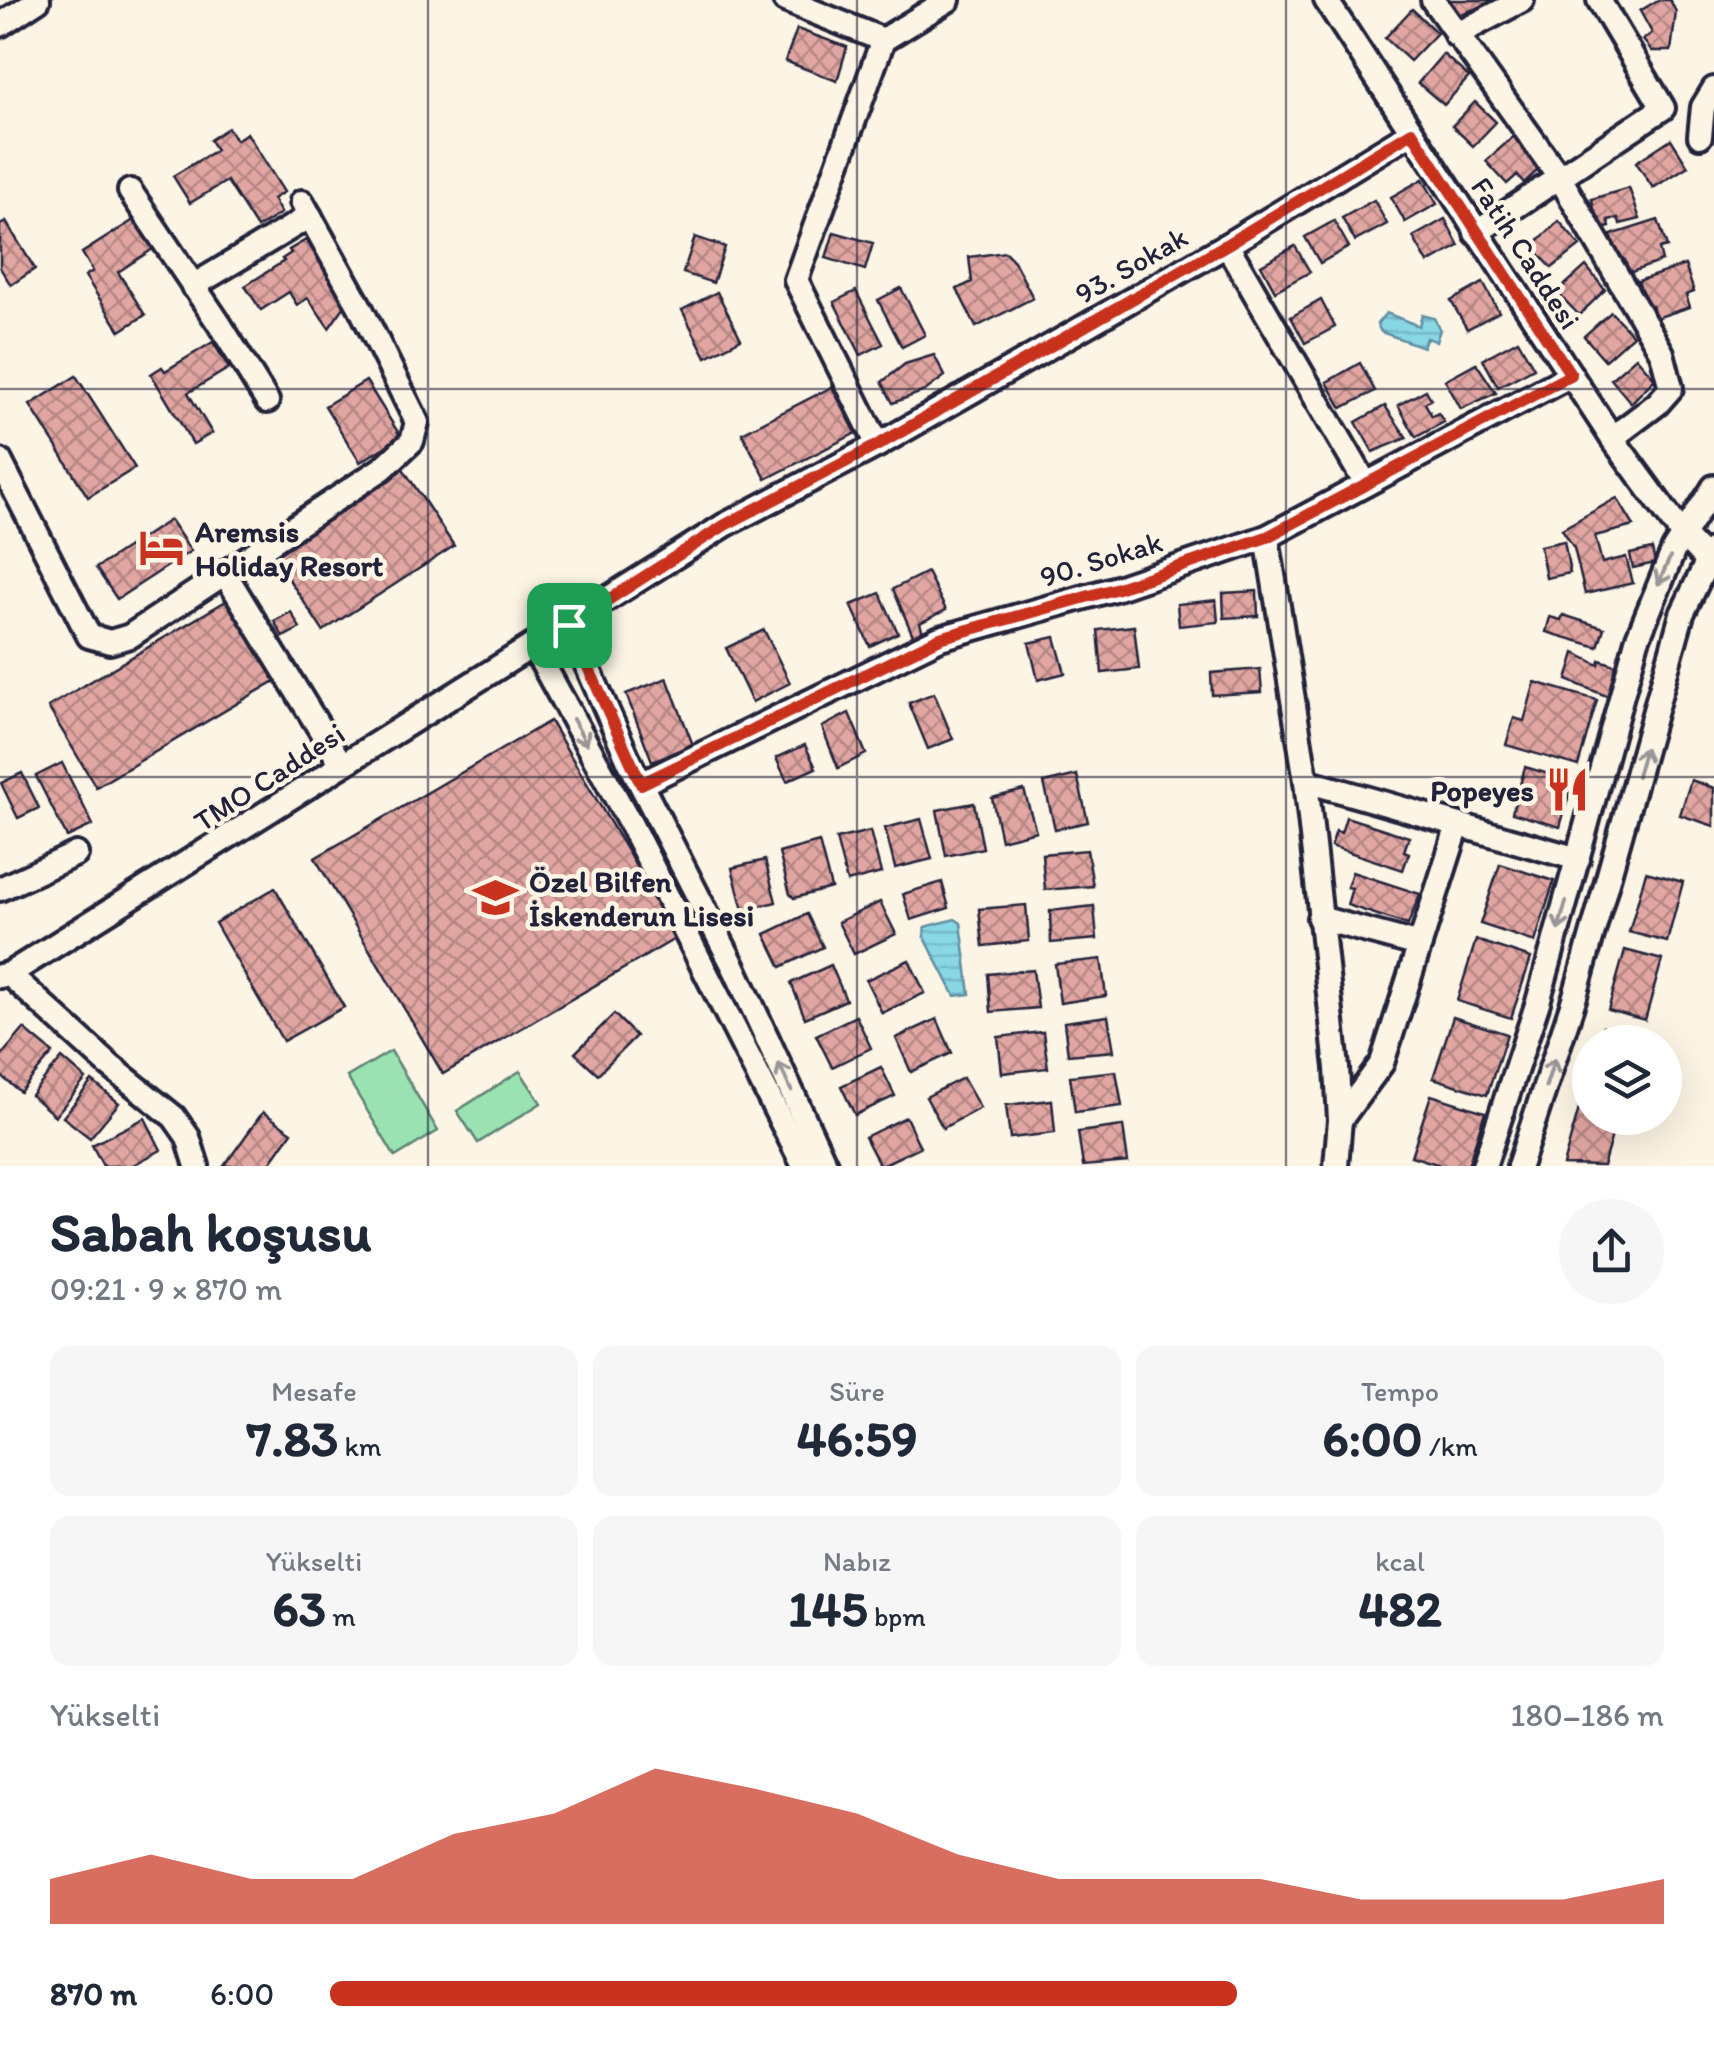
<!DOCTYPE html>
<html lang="tr">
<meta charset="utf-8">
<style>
:root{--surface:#fff;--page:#f6f6f7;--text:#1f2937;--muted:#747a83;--accent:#c8321e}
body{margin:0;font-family:Itim,sans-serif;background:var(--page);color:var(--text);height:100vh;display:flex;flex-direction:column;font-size:38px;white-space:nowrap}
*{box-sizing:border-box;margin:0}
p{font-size:32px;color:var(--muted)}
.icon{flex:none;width:55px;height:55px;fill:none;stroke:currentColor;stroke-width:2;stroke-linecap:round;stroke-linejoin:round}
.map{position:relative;height:1166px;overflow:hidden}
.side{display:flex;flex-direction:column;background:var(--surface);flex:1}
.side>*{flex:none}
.controls{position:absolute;left:1572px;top:1025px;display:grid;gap:20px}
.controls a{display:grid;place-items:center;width:110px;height:110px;border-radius:50%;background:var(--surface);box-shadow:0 10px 40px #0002;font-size:50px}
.pin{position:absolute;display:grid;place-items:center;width:85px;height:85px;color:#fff;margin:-42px;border-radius:20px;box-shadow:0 5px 15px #0006}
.round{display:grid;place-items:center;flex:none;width:105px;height:105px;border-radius:52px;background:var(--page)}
.summary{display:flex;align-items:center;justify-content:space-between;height:170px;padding:0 50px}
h1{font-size:55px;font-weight:800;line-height:75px}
.figures{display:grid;grid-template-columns:repeat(3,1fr);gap:15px;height:170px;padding:10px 50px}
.figures div{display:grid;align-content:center;border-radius:20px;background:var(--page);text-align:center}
.figures b{font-size:50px;font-weight:800}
.figures small{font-size:28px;font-weight:400}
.figures p{font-size:28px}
.chart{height:280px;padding:20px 50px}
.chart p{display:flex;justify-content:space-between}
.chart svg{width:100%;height:180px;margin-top:10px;fill:var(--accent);opacity:.7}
ul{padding:0 50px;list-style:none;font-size:32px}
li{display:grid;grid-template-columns:160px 120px 1fr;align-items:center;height:75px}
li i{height:25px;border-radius:12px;background:var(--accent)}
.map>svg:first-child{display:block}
.grass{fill:#9ae2b1;stroke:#5e8276;stroke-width:2.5}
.water{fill:url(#water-rules);stroke:#5f8fa1;stroke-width:2.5}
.building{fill:url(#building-cross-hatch);stroke:#22223b;stroke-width:2.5}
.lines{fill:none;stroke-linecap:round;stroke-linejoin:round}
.minor-casing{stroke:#22223b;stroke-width:30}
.minor{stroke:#fcf5e5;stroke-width:22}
.oneway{stroke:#9a9698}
.route-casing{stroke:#fff;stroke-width:20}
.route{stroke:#c8321e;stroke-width:12}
.grid{fill:none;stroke:#22223b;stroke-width:2.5;stroke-opacity:0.55}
.labels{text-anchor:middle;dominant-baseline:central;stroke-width:9;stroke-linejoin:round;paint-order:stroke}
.street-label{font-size:30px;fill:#22223b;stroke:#fcf5e5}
.poi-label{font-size:30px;font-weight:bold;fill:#22223b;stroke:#fcf5e5;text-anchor:start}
</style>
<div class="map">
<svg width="1714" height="1166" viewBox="0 0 1714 1166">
<defs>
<pattern id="water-rules" width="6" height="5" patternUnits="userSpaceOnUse" patternTransform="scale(2.5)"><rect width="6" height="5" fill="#88d7e5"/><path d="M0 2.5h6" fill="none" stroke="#75b8c5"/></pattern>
<pattern id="building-cross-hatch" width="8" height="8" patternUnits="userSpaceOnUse" patternTransform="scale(2.5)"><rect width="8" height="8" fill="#e1a6a2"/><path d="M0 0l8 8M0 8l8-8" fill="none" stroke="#b68785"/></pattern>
</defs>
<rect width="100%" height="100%" fill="#fcf5e5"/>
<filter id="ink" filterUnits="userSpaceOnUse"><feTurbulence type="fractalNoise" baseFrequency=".01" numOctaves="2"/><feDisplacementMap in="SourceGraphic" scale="20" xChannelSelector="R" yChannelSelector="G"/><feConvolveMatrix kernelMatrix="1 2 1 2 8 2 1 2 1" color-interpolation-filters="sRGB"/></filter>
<g filter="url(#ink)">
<g class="grass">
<polygon points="391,1051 438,1131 395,1157 347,1077"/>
<polygon points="520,1071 541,1103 478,1143 457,1111"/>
</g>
<g class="water">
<polygon points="1386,313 1419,326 1422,315 1434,318 1440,330 1436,341 1426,338 1423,347 1381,332 1377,324"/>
<polygon points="955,919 961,923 970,994 955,996 924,936 925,927"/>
</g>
<g class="building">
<polygon points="1450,0 1497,0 1498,1 1455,16"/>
<polygon points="1658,0 1670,0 1676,12 1671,51 1652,51 1643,40 1652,33 1640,11"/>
<polygon points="1412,9 1437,33 1410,61 1385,38"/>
<polygon points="797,29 847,47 837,81 785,61"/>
<polygon points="1443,54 1469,77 1444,105 1418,83"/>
<polygon points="1475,102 1496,122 1473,146 1452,126"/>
<polygon points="228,128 236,140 247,133 284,192 273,199 281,213 257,228 227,181 190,203 173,176 216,150 210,140"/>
<polygon points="1514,136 1536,162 1533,164 1538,170 1524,183 1517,175 1507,184 1486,161"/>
<polygon points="1671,139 1688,166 1653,188 1636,162"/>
<polygon points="1423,179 1437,204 1405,222 1391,197"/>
<polygon points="1629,188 1640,219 1620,224 1618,218 1608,220 1610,227 1598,230 1592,199"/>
<polygon points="1374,200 1387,224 1355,241 1342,218"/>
<polygon points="140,216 159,245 118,272 145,315 120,331 85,276 93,271 82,253"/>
<polygon points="1445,219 1459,246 1428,263 1413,237"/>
<polygon points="1658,220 1667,247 1659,249 1662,261 1629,273 1625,260 1620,262 1611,235"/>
<polygon points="1334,221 1349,247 1320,263 1305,237"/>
<polygon points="1559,221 1580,246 1552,268 1532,246"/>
<polygon points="6,222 35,269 11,285 0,268 0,225"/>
<polygon points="834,232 873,243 865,270 826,258"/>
<polygon points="695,237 725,247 713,283 683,273"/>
<polygon points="306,240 347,303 329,328 308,298 297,305 289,292 261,310 245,286 284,261 282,259 291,253 289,250"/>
<polygon points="1295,246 1310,272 1275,291 1261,265"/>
<polygon points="1005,252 1014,261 1033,298 976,327 957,289 972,282 969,257"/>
<polygon points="1685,265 1694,292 1686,295 1690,307 1656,318 1652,306 1647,307 1638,281"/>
<polygon points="1586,266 1605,290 1579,315 1557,292"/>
<polygon points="1483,283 1499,312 1467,329 1451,301"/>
<polygon points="901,288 925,335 902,347 878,300"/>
<polygon points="856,291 883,344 861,355 834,302"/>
<polygon points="717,292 741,339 706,357 682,310"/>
<polygon points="1321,300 1335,327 1305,343 1291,317"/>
<polygon points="1611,312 1633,335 1605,360 1584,336"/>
<polygon points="1518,340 1534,368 1498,387 1483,359"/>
<polygon points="213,342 229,368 188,393 212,433 193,444 151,374 162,367 165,371"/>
<polygon points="934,355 945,376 925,391 893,403 882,382 905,364"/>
<polygon points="1636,357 1655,379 1631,403 1611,379"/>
<polygon points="1360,363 1375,391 1342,408 1327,382"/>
<polygon points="1476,363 1496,393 1461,409 1445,380"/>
<polygon points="76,376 135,468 88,497 30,405"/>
<polygon points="366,381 401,437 360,462 325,406"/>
<polygon points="832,387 856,433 766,479 742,433"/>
<polygon points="1426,390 1431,399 1425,403 1432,416 1438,413 1444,422 1416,437 1398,405"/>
<polygon points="1385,406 1407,438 1373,452 1356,422"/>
<polygon points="400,464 454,546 323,631 269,549"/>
<polygon points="1617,498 1634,526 1595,536 1602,563 1626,557 1633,583 1585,594 1574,548 1562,529"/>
<polygon points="170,520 191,551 117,599 96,568"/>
<polygon points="1564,541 1570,573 1546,578 1540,546"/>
<polygon points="1652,549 1655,563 1633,568 1630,554"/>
<polygon points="927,572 946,610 920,623 923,633 914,638 893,589"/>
<polygon points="1257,591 1258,616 1224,618 1223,593"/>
<polygon points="880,593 898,633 870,646 851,605"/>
<polygon points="1216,600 1218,622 1179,626 1177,604"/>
<polygon points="226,601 275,681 96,787 48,707"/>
<polygon points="291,612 300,628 283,637 274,621"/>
<polygon points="1563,615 1604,628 1598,647 1546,632 1550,617 1561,620"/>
<polygon points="1134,626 1139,669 1102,673 1098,630"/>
<polygon points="764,630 790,683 752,702 726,648"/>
<polygon points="1055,637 1065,673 1038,680 1029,643"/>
<polygon points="1575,653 1599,665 1600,660 1618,666 1609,697 1567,680"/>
<polygon points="1260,669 1262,692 1212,695 1211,673"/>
<polygon points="667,678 693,745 652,761 626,694"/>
<polygon points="1535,682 1597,700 1578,766 1506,745 1514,718 1524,721"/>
<polygon points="934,693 953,739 928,749 909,703"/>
<polygon points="849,713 866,754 838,768 822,727"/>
<polygon points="550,721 678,937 443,1074 315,858"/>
<polygon points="805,745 816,768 787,781 776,758"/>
<polygon points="62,763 93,825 67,837 36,776"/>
<polygon points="1525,767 1573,781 1560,827 1512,813"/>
<polygon points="22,773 39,808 18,818 1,783"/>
<polygon points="1077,775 1088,822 1055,829 1044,783"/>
<polygon points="1691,780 1714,788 1714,826 1680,815"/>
<polygon points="1024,790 1036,831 1001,840 992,798"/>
<polygon points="974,803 983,848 946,856 937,810"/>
<polygon points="1346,817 1409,837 1404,851 1409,853 1403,870 1331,846 1336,831 1341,833"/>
<polygon points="921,819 932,859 895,868 885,828"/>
<polygon points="870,831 881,873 847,882 836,839"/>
<polygon points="819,842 831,888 794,898 790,894 779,853"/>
<polygon points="1087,850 1093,886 1045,890 1042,854"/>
<polygon points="765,860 776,902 743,910 732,868"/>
<polygon points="1500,864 1554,881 1535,942 1480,924"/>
<polygon points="1352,872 1420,894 1408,925 1347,905 1352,888 1347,887"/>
<polygon points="1646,872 1683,882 1667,942 1629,932"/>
<polygon points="942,882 949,908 911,920 903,894"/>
<polygon points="275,888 344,1007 283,1041 215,923"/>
<polygon points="880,902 896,934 854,954 838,922"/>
<polygon points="1026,905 1029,941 983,946 979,909"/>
<polygon points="1094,906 1097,939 1051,943 1050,911"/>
<polygon points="807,914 823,947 781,967 765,934"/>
<polygon points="1476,940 1531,958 1511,1018 1457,1001"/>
<polygon points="1625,950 1662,960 1645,1020 1608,1010"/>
<polygon points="1101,959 1106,996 1060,1003 1055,964"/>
<polygon points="909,960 925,993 882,1013 866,980"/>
<polygon points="831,965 846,1000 805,1018 791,983"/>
<polygon points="1033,970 1038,1008 991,1012 988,974"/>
<polygon points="614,1014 636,1036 598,1074 575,1053"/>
<polygon points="856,1016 871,1048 832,1067 816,1035"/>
<polygon points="1108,1016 1114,1051 1068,1055 1064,1022"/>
<polygon points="1453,1017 1507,1034 1487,1095 1433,1078"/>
<polygon points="937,1019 952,1053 911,1072 896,1038"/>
<polygon points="1603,1026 1640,1037 1639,1042 1598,1042"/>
<polygon points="24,1029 53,1053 20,1092 0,1075 0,1057"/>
<polygon points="1043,1032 1048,1068 1002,1073 998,1037"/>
<polygon points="62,1058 86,1079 55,1116 31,1095"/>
<polygon points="881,1067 895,1096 855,1115 841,1086"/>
<polygon points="1116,1071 1122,1106 1075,1112 1070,1076"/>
<polygon points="963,1078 980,1108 943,1128 926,1097"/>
<polygon points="92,1081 119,1103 90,1138 63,1117"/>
<polygon points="1431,1095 1485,1112 1468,1166 1443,1166 1411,1156"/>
<polygon points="1052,1100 1055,1133 1010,1138 1006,1105"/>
<polygon points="1580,1105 1590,1108 1590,1118 1617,1118 1603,1166 1563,1165"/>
<polygon points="263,1112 292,1132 268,1166 224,1166"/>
<polygon points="906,1117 920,1147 880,1166 865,1137"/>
<polygon points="145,1118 161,1150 131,1166 103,1166 92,1145"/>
<polygon points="1123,1126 1128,1162 1083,1166 1078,1132"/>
</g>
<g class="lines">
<defs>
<g id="minor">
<polyline points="785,0 883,40"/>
<polyline points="1326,0 1612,438 1682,534 1714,568"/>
<polyline points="1433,0 1560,178 1662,353 1671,388 1657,404 1612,438"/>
<polyline points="0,25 38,0"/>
<polyline points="1456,35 1522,0"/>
<polyline points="1700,136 1703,107 1714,89"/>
<polyline points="130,191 220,325 267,401"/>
<polyline points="1476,233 1663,108 1599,0"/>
<polyline points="1227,245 1366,484"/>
<polyline points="193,286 310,216"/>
<polyline points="878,445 796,280 883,40 948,0"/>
<polyline points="0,461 89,636 110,642 130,636 383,468 412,441 417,422 360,307 302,202"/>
<polyline points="1267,537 1306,781 1337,1068 1340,1120 1336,1166"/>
<polyline points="224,572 342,765"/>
<polyline points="569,625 630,763 735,969 826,1166"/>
<polyline points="533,646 631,825 804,1166"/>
<polyline points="1306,781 1578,859"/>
<polyline points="641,784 940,638 1117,588 1267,537 1571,375"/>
<polyline points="0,889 76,854"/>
<polyline points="1319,918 1420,945"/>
<polyline points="9,974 109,1065 174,1117 188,1137 197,1166"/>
<polyline points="0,976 9,974 725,525 878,445 1227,245 1412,132"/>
<polyline points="1340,1120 1382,1063 1458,825"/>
<polyline points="1484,1166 1538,1002 1637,640 1674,549 1714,487"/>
<polyline points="1519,1166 1575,996 1682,614 1713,550"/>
</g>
</defs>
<use href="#minor" class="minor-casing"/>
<use href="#minor" class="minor"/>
</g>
<defs><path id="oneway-shaft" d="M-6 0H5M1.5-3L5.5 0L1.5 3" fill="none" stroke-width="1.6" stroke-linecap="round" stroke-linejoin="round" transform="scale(2.5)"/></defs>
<g class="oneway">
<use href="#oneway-shaft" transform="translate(1664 571) rotate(114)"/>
<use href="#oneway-shaft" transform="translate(580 732) rotate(61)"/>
<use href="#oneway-shaft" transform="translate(1641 762) rotate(-74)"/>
<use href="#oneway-shaft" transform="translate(1562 916) rotate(106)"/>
<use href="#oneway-shaft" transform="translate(1550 1073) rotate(-72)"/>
<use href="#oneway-shaft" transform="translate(785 1077) rotate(-115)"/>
</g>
</g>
<g class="lines" filter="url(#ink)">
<defs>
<polygon id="route" points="1412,132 1571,375 1267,537 1118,588 940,638 641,784 569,625 725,525 878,445 1226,245"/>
</defs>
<use href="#route" class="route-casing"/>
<use href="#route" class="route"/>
</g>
<path class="grid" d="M428,0v1166M857,0v1166M1286,0v1166M0,389h1714M0,777h1714"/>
<defs>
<symbol id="hotel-bare" viewBox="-9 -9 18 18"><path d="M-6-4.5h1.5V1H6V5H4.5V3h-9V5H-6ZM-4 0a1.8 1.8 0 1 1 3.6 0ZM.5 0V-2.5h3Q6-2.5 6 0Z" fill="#c8321e" stroke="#fcf5e5" stroke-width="2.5" paint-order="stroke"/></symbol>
<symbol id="restaurant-bare" viewBox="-9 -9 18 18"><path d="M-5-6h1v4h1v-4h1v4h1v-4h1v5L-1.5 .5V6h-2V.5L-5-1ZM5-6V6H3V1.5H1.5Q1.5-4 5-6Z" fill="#c8321e" stroke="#fcf5e5" stroke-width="2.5" paint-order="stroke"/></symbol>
<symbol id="school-bare" viewBox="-9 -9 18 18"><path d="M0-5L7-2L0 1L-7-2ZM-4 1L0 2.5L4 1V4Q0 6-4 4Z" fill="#c8321e" stroke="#fcf5e5" stroke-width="2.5" paint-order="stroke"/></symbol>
</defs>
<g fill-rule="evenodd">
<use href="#hotel-bare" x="130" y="516" width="63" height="63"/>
<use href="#restaurant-bare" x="1536" y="758" width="63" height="63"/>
<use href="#school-bare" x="464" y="866" width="63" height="63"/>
</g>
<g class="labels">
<g class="street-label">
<text transform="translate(1526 253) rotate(57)">Fatih Caddesi</text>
<text transform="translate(1131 265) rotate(-30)">93. Sokak</text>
<text transform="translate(1101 559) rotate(-17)">90. Sokak</text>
<text transform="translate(269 777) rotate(-33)">TMO Caddesi</text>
</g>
<g class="poi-label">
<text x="195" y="531">Aremsis<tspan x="195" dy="34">Holiday Resort</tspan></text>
<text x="1534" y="790" text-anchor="end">Popeyes</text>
<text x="529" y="881">Özel Bilfen<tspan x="529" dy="34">İskenderun Lisesi</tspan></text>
</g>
</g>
</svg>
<div class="controls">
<a><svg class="icon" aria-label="layers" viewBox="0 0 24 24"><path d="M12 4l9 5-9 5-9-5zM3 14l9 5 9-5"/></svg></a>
</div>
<div class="pin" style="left:569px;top:625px;background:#1e9e55"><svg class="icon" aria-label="arrive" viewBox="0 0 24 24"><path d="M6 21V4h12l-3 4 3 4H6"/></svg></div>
</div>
<section class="side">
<div class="summary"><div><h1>Sabah koşusu</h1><p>09:21 · 9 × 870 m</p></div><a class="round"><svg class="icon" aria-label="share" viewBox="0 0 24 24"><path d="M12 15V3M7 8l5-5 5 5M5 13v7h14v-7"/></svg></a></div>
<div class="figures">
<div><p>Mesafe</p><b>7.83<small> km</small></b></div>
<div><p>Süre</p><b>46:59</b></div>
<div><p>Tempo</p><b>6:00<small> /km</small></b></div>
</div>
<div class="figures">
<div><p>Yükselti</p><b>63<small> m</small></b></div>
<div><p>Nabız</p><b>145<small> bpm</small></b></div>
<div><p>kcal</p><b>482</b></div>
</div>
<div class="chart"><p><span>Yükselti</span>180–186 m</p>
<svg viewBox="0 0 160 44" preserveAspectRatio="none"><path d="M0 44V33L10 27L20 33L30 33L40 22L50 17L60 6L70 11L80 17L90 27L100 33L110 33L120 33L130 38L140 38L150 38L160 33V44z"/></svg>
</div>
<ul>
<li><b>870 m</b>6:00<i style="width:68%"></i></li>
</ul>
</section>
